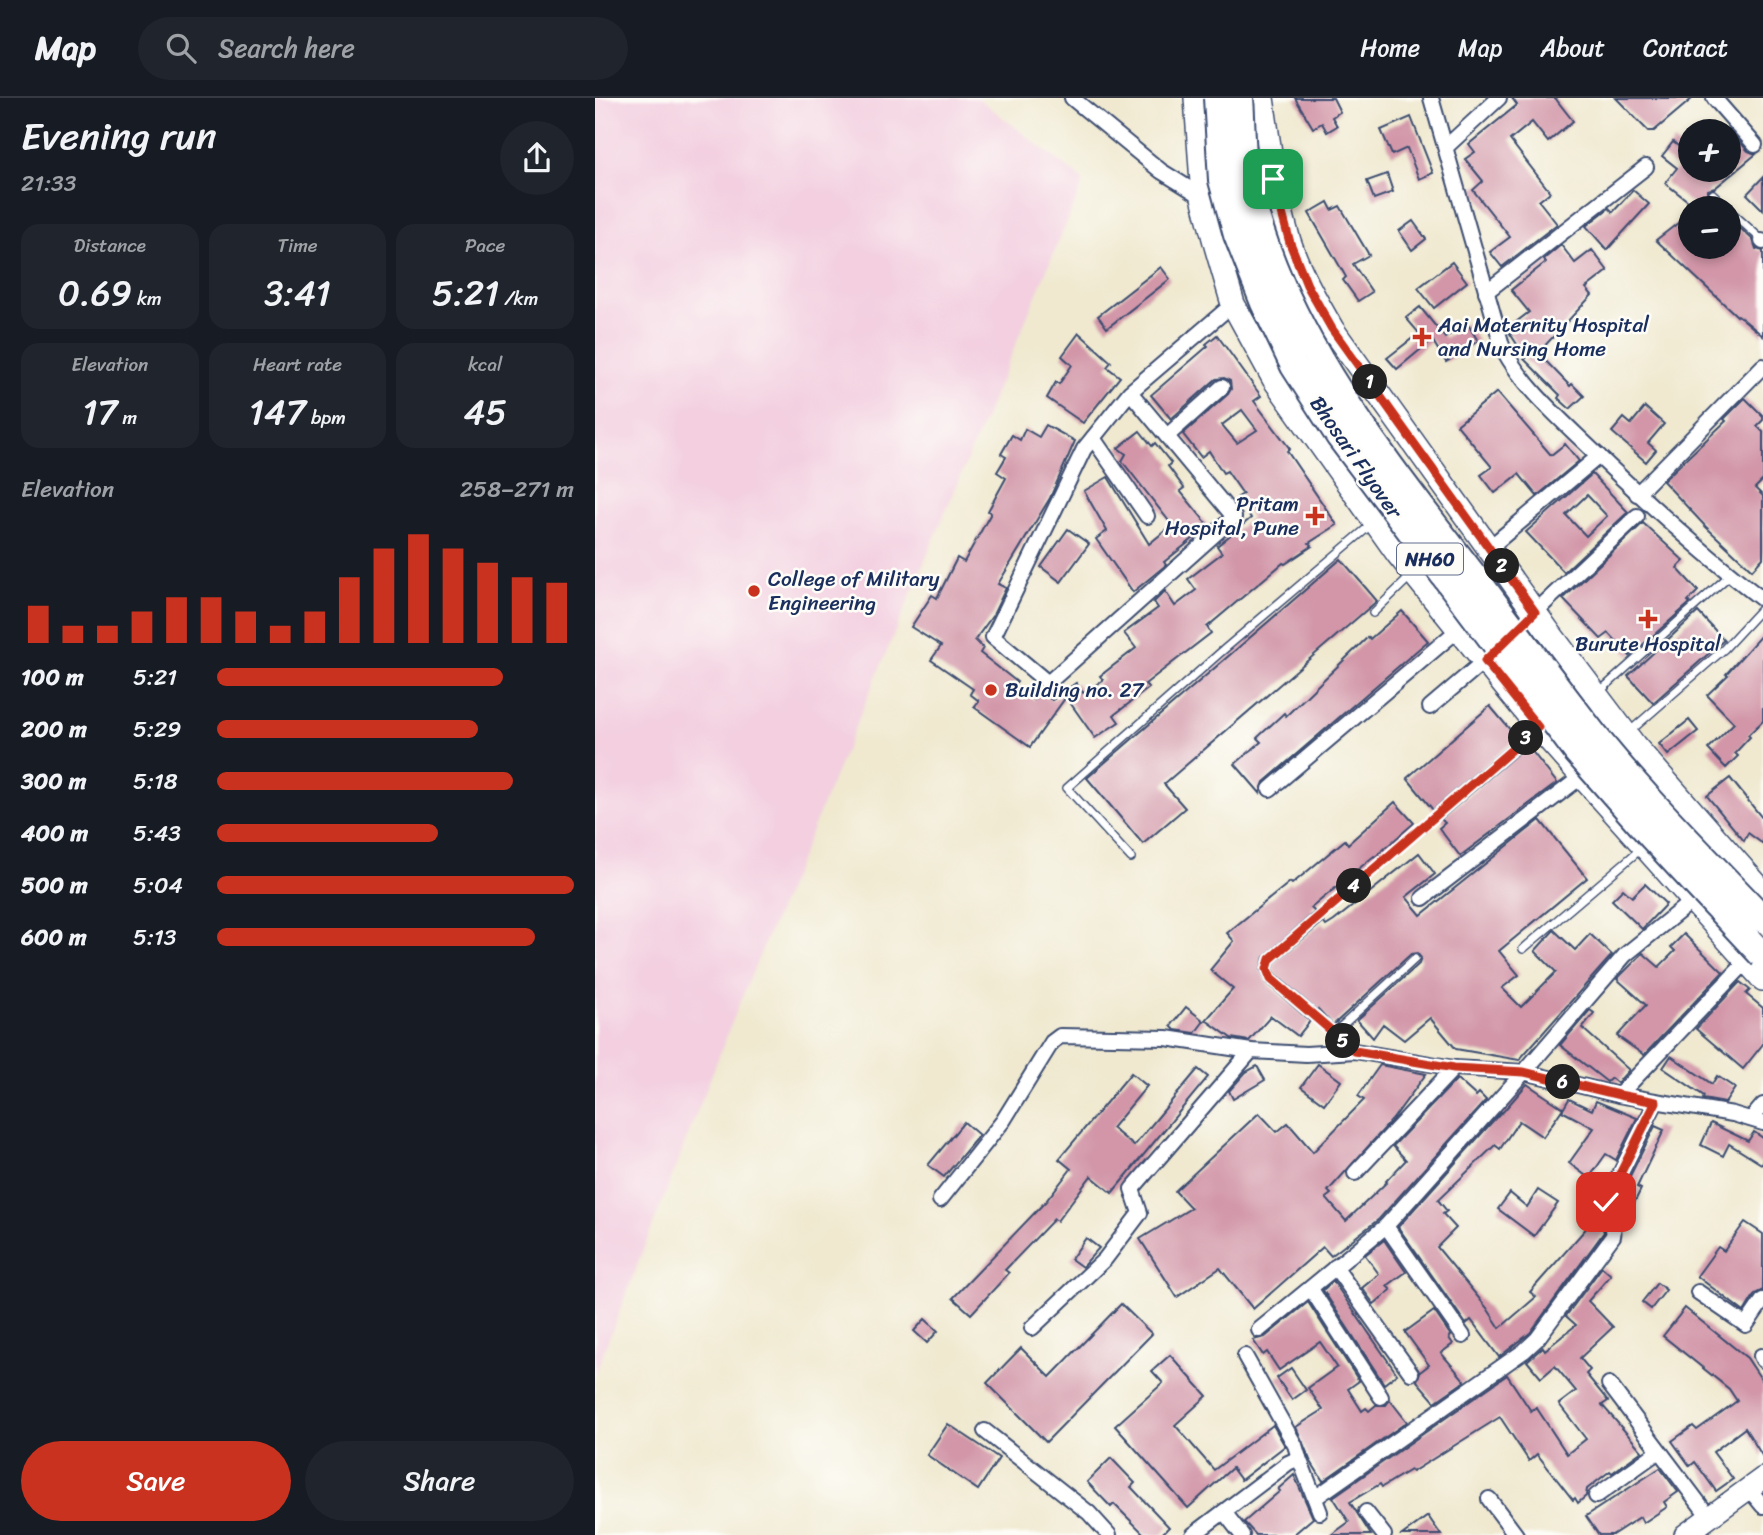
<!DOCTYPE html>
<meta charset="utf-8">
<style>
:root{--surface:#171b24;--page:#20242c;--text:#f1f3f6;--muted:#9ea1a6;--line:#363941;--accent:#c8321e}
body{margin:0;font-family:Sriracha,sans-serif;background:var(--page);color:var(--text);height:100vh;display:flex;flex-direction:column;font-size:26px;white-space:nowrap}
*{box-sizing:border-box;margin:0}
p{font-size:23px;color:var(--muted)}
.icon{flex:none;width:38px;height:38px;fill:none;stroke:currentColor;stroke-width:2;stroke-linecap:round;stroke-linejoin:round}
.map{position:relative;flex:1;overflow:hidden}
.sheet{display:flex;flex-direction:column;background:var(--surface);width:595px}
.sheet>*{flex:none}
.controls{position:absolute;left:1083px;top:21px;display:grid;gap:14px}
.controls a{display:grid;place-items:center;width:63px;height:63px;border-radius:50%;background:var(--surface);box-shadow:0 4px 10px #0003;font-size:35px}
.pin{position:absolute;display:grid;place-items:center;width:60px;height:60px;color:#fff;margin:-30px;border-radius:14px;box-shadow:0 4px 10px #0006}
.km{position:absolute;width:35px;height:35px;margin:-18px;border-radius:50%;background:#222;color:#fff;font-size:19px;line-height:35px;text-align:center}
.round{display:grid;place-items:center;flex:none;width:74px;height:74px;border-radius:37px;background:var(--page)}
.summary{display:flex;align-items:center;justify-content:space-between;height:119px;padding:0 21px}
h1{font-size:38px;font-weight:600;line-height:52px}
.figures{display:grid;grid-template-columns:repeat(3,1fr);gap:10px;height:119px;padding:7px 21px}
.figures div{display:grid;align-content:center;border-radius:18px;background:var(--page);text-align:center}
.figures b{font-size:35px;font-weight:600}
.figures small{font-size:19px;font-weight:400}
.figures p{font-size:19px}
.chart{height:196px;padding:14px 21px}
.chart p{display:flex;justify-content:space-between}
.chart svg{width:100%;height:126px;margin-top:7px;stroke:var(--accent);stroke-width:6}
.button{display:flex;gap:14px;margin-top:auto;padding:14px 21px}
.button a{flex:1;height:80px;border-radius:42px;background:var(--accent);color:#fff;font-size:28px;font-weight:600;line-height:80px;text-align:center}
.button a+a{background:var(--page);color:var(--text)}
ul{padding:0 21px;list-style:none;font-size:23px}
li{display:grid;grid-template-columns:112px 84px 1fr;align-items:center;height:52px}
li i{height:18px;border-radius:9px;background:var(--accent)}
header{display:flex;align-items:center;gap:42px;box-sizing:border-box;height:98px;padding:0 35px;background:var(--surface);border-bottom:2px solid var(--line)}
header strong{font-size:33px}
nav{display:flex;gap:38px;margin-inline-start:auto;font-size:24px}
.search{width:490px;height:63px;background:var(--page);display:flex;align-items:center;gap:18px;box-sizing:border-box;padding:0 24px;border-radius:38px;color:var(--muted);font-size:26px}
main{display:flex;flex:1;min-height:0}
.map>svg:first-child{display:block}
.built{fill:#f3cfe0}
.building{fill:#d296a8;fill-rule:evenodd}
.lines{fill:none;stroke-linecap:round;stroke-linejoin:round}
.lane-casing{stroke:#3b4b6f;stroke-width:10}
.street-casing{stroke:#3b4b6f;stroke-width:18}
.secondary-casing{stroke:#3b4b6f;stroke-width:24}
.primary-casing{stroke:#3b4b6f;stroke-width:26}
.lane{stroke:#fff;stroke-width:7}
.street{stroke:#fff;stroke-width:14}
.secondary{stroke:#fff;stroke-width:21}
.primary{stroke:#fff;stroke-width:23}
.highway-bridge-casing{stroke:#3b4b6f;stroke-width:30;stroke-linecap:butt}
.highway-bridge{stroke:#fff;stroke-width:26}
.route-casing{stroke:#fff;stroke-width:14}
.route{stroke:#c8321e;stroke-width:9}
.poi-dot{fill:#c8321e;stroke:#fdfcf7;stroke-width:2.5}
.labels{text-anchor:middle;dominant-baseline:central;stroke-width:5;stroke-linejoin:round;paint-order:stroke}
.shield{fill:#fdfcf7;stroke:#5f6c8c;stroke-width:2}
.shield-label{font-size:19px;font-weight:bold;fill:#1b2f5e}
.poi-label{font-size:21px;fill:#1b2f5e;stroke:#fdfcf7;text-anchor:start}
.street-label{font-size:21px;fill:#1b2f5e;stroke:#fdfcf7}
</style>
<header>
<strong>Map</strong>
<div class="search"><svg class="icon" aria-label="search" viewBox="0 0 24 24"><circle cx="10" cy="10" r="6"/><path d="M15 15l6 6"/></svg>Search here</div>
<nav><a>Home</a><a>Map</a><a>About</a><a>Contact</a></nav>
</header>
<main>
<section class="sheet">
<div class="summary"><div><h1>Evening run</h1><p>21:33</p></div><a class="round"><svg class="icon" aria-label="share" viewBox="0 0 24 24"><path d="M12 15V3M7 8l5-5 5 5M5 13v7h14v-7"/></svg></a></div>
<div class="figures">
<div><p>Distance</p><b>0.69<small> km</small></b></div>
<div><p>Time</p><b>3:41</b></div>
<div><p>Pace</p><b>5:21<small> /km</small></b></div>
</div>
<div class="figures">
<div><p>Elevation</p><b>17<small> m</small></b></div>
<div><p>Heart rate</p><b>147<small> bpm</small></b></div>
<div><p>kcal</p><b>45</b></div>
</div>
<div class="chart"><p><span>Elevation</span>258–271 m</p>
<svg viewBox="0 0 160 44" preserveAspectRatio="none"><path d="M5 44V31M15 44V38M25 44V38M35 44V33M45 44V28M55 44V28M65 44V33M75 44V38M85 44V33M95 44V21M105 44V11M115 44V6M125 44V11M135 44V16M145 44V21M155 44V23"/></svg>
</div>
<ul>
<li><b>100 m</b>5:21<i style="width:80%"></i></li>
<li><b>200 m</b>5:29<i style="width:73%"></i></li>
<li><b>300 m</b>5:18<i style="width:83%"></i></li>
<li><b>400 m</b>5:43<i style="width:62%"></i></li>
<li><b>500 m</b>5:04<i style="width:100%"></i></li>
<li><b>600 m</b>5:13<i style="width:89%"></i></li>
</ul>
<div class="button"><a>Save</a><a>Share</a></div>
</section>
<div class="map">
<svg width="1168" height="1437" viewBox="0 0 1168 1437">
<rect width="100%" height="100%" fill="#fdfcf7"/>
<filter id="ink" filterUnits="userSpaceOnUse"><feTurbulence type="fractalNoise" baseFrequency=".0143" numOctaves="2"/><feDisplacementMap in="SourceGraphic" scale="14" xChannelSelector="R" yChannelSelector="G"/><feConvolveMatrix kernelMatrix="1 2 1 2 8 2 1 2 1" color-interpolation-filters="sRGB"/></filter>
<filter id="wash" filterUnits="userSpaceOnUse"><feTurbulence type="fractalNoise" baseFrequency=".00686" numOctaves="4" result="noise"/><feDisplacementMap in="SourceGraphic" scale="28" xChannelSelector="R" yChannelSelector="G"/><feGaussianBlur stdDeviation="1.57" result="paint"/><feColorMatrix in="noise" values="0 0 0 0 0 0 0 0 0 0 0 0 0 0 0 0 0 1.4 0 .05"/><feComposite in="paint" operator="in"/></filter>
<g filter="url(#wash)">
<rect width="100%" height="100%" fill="#f0e9d0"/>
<polygon class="built" points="0,0 383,0 489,83 145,904 0,1276"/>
<g id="blocks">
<g class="building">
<polygon points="700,0 738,0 745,14 737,19 742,28 732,34 727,25 718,30"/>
<polygon points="917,0 960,0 978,23 953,44 937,24 915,42 955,94 944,103 962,126 907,169 895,154 915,139 878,92 888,83 870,61 880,54 874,46 922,7"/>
<polygon points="1021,0 1098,0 1059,33 1053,33"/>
<polygon points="816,19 838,75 824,81 812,50 797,57 786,32"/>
<polygon points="1134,32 1153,53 1161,56 1120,90 1113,92 1113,100 1124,110 1102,110 1070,85 1082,70 1067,58 1078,44 1087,51 1086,58 1096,66 1096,72 1134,72"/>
<polygon points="792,76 798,94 779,101 772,83"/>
<polygon points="1168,79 1168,112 1152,96"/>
<polygon points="1038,92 1054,106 1012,152 991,128 1014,110 1018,114"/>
<polygon points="733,104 737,112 745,108 774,157 758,166 777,194 763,203 748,182 751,179 714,115"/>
<polygon points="1096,115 1096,149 1134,149 1134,120 1158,142 1161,151 1168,153 1168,238 1143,217 1142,218 1061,142"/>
<polygon points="818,123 831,141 817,152 804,133"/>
<polygon points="966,147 980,165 997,152 1013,173 991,190 997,197 943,255 975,288 977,286 989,298 975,311 963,300 965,297 929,261 931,260 912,231 934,214 916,192 951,164 949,161"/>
<polygon points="857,164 872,184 839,210 823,190"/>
<polygon points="566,169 575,181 512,230 503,218"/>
<polygon points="825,209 850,240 872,225 883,243 851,264 837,242 802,271 792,260 824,235 811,220"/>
<polygon points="484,235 516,264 512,269 525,279 488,325 452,300 461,284 464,286 477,267 467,258"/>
<path d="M622,237l44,61 -7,5 36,48 -3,2 50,74 -28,18 3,3 -27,18 -2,-1 -76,64 4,6 -66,51 4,4 -35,27 5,7 -24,16 -29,-41 -36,50 -56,-40 5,-6 -9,-7 3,-5 -42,-29 10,-14 -30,-19 21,-32 5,3 20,-40 7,4 27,-49 -3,-2 18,-33 -9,-6 9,-15 -5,-3 11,-19 8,5 5,-11 14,8 7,-12 29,16 -25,57 -52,86 8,4 -13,27 -18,25 8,8 -3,5 37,29 -3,3 20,15 6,-8 12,8 24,-17 7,10 20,-13 -3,-4 36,-28 -12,-15 34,-25 -4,-6 11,-11 10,15 21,-16 -8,-11 34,-26 -5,-7 34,-28 -13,-21 5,-3 -16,-23 -4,2 -14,-22 -8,6 -18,-23 45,-40 3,-5 -1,-8 -6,-3 -8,1 -45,40 -20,-24 57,-49 -2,-2zM647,312l15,20 -20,13 -15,-18z"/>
<polygon points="902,294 956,357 970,346 984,363 942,398 924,376 900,395 886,377 897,369 862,327"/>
<polygon points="1150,300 1168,318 1168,322 1162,328 1168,334 1168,382 1160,390 1168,398 1168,460 1157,472 1111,429 1068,383 1131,323 1129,321"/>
<polygon points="1050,309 1069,326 1053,345 1061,352 1051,364 1017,334 1029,320 1036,326"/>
<polygon points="545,333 557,348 560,345 576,365 573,368 589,390 585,393 614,428 569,464 571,467 538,494 501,441 512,433 489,393 513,379 554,446 577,427 527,363 531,356 523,350"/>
<path d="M997,376l36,38 -64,60 -38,-40zM992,397l20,21 -21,20 -20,-21z"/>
<polygon points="1048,425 1089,463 1082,470 1103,493 1093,503 1095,505 1035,558 1014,535 1006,541 968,501"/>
<polygon points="473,431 494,446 466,484 446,469"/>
<polygon points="746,461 782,503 569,686 590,710 548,746 492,680"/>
<polygon points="807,513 833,543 669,684 665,695 640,666 666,644 662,640 689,615 691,618 773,539 775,541"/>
<polygon points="1103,514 1129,542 1058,605 1033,578"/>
<polygon points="1168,535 1168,623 1153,637 1155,639 1140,655 1143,658 1131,670 1113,651 1139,625 1112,597 1133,577 1131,576"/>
<polygon points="895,608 922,640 838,712 812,680"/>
<polygon points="1094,622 1103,633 1073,657 1064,646"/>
<polygon points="932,647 962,685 865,758 844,730 850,725 846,721"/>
<polygon points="1135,680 1168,721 1168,746 1153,735 1149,743 1112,698"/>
<polygon points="800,704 819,725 780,759 779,758 716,810 720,814 669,859 666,872 672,885 715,923 703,938 676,918 654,943 636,940 611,922 638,891 615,872 639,843 632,835 695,784 697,786 750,742 753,746"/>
<polygon points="945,722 992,780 904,853 924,877 907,890 926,909 961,874 940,853 959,832 980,852 995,836 1017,857 924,962 861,951 835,920 809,942 788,926 778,940 762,922 824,866 826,860 822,855 816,856 738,927 723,911 722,913 681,877 678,871 680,864 728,824 731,828 739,823 824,755 840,776 811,799 826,817"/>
<polygon points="1050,786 1071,806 1047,831 1017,802 1028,791 1037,799"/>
<polygon points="1089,836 1128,874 1049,957 1022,938 1051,907 1022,881 1048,855 1064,869 1080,853 1076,849"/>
<polygon points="1145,884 1155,892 1151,896 1168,910 1168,946 1148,971 1101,931"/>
<polygon points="591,909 609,923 600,935 580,932 576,928"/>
<polygon points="995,912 999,915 987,930 1034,972 1022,985 1016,980 1012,984 965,947"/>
<polygon points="1076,958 1117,986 1122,978 1140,990 1130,1005 1108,1001 1109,998 1068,970"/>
<polygon points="723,966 746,983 729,1006 706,989"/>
<polygon points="785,967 831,976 797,1022 733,1093 736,1096 731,1100 751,1123 792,1084 791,1083 811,1062 798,1048 862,981 881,998 884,995 891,1002 784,1121 736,1158 728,1149 658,1211 625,1170 582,1199 545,1141 596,1110 580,1093 664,1015 682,1034 693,1025 718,1054 769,1002 763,998"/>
<polygon points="662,968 670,982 638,1001 634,993 651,974"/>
<polygon points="603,971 613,979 517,1095 496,1078 462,1123 459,1121 410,1172 414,1175 376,1216 358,1200 451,1103 476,1071 464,1061 536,975 552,988 517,1030 539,1048"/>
<polygon points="932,986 968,1010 948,1039 924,1023 905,1051 900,1047 843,1102 852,1113 848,1116 861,1130 842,1149 892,1210 905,1230 941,1199 935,1194 1003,1117 1009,1134 935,1235 904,1259 876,1222 871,1226 803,1129 906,1014 907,1015"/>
<polygon points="974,1001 997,1012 1001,1003 1042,1020 1021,1062 1011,1056 994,1080 974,1065 999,1030 967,1013"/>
<polygon points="369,1024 384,1037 349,1079 333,1067"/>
<polygon points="1116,1025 1153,1043 1159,1034 1168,1040 1168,1067 1134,1046 1128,1058 1106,1047"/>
<polygon points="1060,1028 1069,1032 1042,1089 1046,1091 1032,1120 1030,1119 1026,1123 1021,1106"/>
<polygon points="943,1092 963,1105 939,1138 903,1111 915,1095 932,1109"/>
<polygon points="1150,1124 1168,1136 1168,1192 1160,1196 1149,1214 1102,1178 1123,1149 1129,1153"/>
<polygon points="491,1140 504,1150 487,1169 476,1161"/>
<polygon points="789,1142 811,1174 792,1188 796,1192 779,1206 767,1190 784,1176 770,1157"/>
<polygon points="1007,1169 1016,1177 993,1203 1018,1229 985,1260 995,1272 991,1276 1013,1303 1007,1307 1047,1353 1017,1375 1015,1373 992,1391 991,1398 983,1405 980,1400 978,1402 942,1356 934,1363 905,1319 817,1374 815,1372 787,1389 785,1386 755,1404 776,1437 736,1437 754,1424 738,1399 912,1277 936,1313 941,1309 972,1356 991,1341 964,1306 981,1293 960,1268 946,1280 932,1263 948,1249 950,1252 981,1227 971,1218"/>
<polygon points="738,1183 802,1276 789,1286 728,1192"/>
<polygon points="1062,1185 1071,1192 1056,1211 1047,1204"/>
<polygon points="713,1204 764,1283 753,1291 767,1313 771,1310 774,1313 781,1307 791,1307 795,1302 812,1324 728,1383 715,1362 701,1329 728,1312 713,1290 742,1269 725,1244 684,1272 672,1254 668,1257 658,1242 670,1239"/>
<polygon points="526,1206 557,1236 451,1344 392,1285 426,1250 455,1279"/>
<polygon points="1090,1210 1152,1260 1168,1284 1168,1359 1150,1330 1118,1354 1138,1381 1121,1393 1100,1364 1095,1368 1077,1343 1098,1328 1102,1332 1142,1303 1134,1291 1068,1238"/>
<polygon points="839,1213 856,1238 854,1240 858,1246 846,1255 870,1283 840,1304 822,1283 825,1274 834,1267 810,1234"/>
<polygon points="330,1221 343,1233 332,1245 319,1233"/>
<polygon points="575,1257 612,1298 580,1327 619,1372 678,1327 690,1348 646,1382 637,1370 593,1410 520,1328 568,1285 557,1273"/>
<polygon points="696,1270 711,1292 697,1302 682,1280"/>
<polygon points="353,1326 404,1360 383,1392 332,1357"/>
<polygon points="516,1360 540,1385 536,1389 574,1429 566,1437 550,1437 519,1406 516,1409 492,1384"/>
<polygon points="1065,1370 1083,1394 1069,1404 1072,1409 1048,1425 1045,1419 1017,1437 1004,1437 991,1418"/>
<polygon points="699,1377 718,1420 698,1437 661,1437 649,1424 685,1393 683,1391"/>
<polygon points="833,1418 846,1437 807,1437"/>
</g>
</g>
</g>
<g filter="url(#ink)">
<use href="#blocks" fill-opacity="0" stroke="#3b4b6f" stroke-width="2"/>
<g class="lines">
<defs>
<g id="lane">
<polyline points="1118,96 1132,110"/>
<polyline points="1134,112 1167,142"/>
<polyline points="778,515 815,479"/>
<polyline points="1003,595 1136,476"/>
<polyline points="1033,635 1129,551 1168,509"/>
<polyline points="536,760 472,690 626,554 777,426"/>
<polyline points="928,851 1047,750"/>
<polyline points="739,935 820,861"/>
<polyline points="759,953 676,881 672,871 675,861 940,632"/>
</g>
<g id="street">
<polyline points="477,0 566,73 608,99"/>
<path d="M836,0l72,251c21,38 53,66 84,96 56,54 114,107 176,155"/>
<polyline points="1119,0 1160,47"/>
<polyline points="851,49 904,0"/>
<polyline points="1167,143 1168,144"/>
<polyline points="891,194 1051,69"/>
<polyline points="535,294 639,419 453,585 398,539 489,351 535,294 638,206"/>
<polyline points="572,338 627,289"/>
<polyline points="498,340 552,418"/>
<polyline points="1042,396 1168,268"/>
<polyline points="894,450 1004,358"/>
<polyline points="917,536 1042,418"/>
<polyline points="835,609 895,558"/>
<polyline points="675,691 864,531"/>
<polyline points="828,800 986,679"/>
<polyline points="1024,997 1152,863"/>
<polyline points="1156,1021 1168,1007"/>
<polyline points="760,1075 859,970"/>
<polyline points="345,1102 408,1023 457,944 465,938 571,940 656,953 711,956 760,953 859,970 929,974 1024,997 1138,1016 1168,1025"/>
<polyline points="791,1128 868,1238"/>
<polyline points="740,1169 816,1275"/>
<polyline points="716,1191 786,1299"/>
<polyline points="1103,1194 1151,1227 1168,1202"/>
<polyline points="437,1230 510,1161 545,1115 537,1091 656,953"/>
<polyline points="664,1232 791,1128 929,974 1030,857 1097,803"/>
<polyline points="650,1258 700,1347 704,1360"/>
<polyline points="1166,1258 1168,1262"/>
<polyline points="1014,1286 1115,1420"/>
<polyline points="390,1333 494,1415 514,1437"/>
<polyline points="1154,1391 1168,1408"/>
<polyline points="1001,1398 1064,1353"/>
<path d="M720,1400l209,-147 13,-12 76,-103c3,-12 -9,-22 -7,-34l50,-100"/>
<polyline points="894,1401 921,1437"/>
<polyline points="629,1414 647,1437"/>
<polyline points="771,1414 789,1437"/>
<polyline points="598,1437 693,1365 704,1360 725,1414"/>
</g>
<polyline id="secondary" points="1090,1437 1168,1380"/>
<g id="primary">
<polyline points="601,0 608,99 621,148 638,206 679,281 803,456 943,629 1168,881"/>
<path d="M667,0c7,48 13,97 27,143 10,31 27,60 43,88l216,302 86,114 129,147"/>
</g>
</defs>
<use href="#lane" class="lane-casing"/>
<use href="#street" class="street-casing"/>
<use href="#secondary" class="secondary-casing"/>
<use href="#primary" class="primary-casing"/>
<use href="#lane" class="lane"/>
<use href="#street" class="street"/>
<use href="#secondary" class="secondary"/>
<use href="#primary" class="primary"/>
<defs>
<g id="highway-bridge">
<polyline points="622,0 627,82 642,137 669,205 699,268 744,338 982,654 1057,739 1168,858"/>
<path d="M645,0c2,26 1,54 6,79 33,156 139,283 233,406 38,51 76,102 115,152 52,65 112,124 169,184"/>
</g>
</defs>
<use href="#highway-bridge" class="highway-bridge-casing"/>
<use href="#highway-bridge" class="highway-bridge"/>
</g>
</g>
<g class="lines" filter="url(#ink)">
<defs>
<polyline id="route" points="678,81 695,145 712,187 737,231 940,514 890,563 943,629 675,861 672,871 676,881 760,953 859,970 929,974 1024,997 1061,1004 1011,1104"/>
</defs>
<use href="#route" class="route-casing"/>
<use href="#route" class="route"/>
</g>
<g class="poi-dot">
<path d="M823.5 228.5h7v7h7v7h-7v7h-7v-7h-7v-7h7z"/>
<path d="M716.5 407.5h7v7h7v7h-7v7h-7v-7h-7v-7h7z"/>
<circle cx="159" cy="493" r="7"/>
<path d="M1049.5 510.5h7v7h7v7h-7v7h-7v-7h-7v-7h7z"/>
<circle cx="396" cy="592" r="7"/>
</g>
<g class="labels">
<rect class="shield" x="802" y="445.5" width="66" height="31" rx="5"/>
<g class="shield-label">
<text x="835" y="461">NH60</text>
</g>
<g class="poi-label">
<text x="843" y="227">Aai Maternity Hospital<tspan x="843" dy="24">and Nursing Home</tspan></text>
<text x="704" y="406" text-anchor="end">Pritam<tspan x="704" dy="24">Hospital, Pune</tspan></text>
<text x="173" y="481">College of Military<tspan x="173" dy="24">Engineering</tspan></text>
<text x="1053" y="546" text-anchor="middle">Burute Hospital</text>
<text x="410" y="592">Building no. 27</text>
</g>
<g class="street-label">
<text transform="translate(761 359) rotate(55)">Bhosari Flyover</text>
</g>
</g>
</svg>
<div class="controls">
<a>+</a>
<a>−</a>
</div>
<div class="pin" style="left:678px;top:81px;background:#1e9e55"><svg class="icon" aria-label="arrive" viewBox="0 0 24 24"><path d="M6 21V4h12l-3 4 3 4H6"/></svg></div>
<div class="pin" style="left:1011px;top:1104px;background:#d93025"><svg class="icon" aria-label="check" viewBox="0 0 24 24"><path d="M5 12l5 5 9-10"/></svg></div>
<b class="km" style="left:775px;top:284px">1</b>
<b class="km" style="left:907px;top:468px">2</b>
<b class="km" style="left:931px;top:640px">3</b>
<b class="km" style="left:759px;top:788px">4</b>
<b class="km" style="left:748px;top:943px">5</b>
<b class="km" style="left:968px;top:984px">6</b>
</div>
</main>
